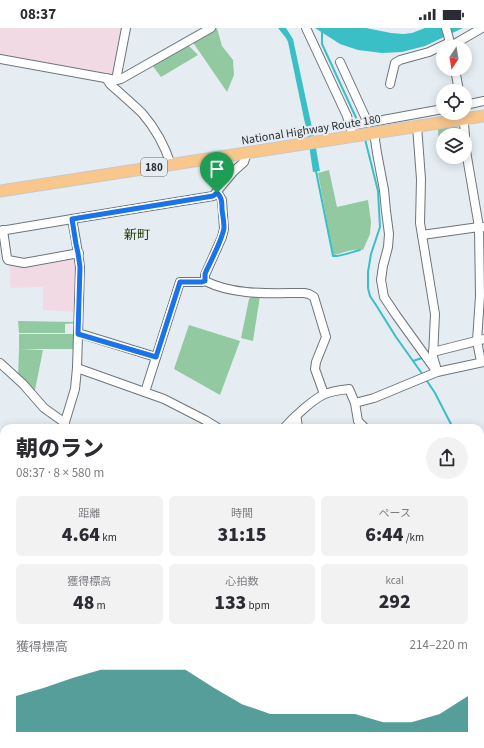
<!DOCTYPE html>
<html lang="ja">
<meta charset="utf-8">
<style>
:root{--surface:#fff;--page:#f2f2f3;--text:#2b2b33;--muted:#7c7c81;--accent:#0f766e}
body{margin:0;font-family:"Source Sans 3","Noto Sans JP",sans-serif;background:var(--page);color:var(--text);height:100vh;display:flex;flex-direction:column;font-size:15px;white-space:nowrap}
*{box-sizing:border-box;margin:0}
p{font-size:13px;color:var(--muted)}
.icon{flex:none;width:22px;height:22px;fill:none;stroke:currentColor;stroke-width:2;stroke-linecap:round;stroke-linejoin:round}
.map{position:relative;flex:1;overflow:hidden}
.side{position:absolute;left:0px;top:396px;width:484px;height:324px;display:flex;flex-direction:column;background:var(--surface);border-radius:12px 12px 0 0;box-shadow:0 2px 10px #0003}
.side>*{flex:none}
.needle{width:26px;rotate:192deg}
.buttons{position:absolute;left:436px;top:12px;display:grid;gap:8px}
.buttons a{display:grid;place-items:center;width:36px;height:36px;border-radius:50%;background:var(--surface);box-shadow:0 2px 10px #0003;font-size:20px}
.pin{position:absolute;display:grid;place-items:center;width:34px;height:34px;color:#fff;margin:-41px -17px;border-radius:50% 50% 50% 0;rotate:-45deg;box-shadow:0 0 4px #0007}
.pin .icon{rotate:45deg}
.round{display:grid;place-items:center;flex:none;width:42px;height:42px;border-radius:21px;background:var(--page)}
.headline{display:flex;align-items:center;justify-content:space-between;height:68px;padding:0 16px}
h1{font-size:22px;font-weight:800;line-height:30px}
.stats{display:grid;grid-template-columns:repeat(3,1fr);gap:6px;height:68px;padding:4px 16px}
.stats div{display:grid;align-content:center;border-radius:6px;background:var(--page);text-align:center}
.stats b{font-size:20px;font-weight:800}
.stats small{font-size:11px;font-weight:400}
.stats p{font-size:11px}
.chart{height:112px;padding:8px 16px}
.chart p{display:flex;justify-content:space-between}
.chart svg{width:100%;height:72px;margin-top:4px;fill:var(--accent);opacity:.7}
.status{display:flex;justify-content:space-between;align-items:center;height:28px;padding:0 20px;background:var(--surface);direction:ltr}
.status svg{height:11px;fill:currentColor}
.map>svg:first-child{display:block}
.education{fill:#f2dae5}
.green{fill:#92c9a0}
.water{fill:#3abfc7}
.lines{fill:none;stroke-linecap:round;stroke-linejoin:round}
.stream{stroke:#3abfc7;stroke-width:2}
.minor-casing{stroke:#6e757b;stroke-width:10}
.highway-casing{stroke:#c8c9ca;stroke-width:13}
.minor{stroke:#fff;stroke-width:8}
.highway{stroke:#f9c68c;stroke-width:11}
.route-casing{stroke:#fff;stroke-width:8}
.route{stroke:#1a73e8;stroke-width:5}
.labels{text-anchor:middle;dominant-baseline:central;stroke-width:4;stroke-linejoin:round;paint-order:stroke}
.shield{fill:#e5edf3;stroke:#64696c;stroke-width:1}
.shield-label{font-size:11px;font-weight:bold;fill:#2d3032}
.street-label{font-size:12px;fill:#2d3032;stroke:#e5edf3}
.neighbourhood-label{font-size:13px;fill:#1f3602;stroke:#e5edf3}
</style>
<div class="status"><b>08:37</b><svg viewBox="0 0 49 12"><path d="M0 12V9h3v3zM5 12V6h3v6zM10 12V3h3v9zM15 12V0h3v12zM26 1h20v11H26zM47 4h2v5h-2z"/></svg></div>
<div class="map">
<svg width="484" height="720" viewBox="0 0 484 720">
<rect width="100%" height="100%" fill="#e5edf3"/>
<g class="education">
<polygon points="0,0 124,0 115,49 0,28"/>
<polygon points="75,226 77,241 76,284 43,282 43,259 13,260 10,259 10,237 12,236"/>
</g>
<g class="green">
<polygon points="215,0 217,0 222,18 233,32 234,47 227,64 192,13"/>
<polygon points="187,17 189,18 198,27 161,49 152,37"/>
<polygon points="456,98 460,101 461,107 443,107 443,125 439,126 438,100"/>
<path d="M329,142l8,37 31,-7 3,22 -1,12 -7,16c-9,-2 -20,3 -29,5l-1,-1 -15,-81z"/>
<polygon points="252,268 260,268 253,313 241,310 249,271"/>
<polygon points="18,293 77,294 77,295 65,296 65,305 19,305"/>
<polygon points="189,297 240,313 220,367 174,341"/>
<polygon points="19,306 76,306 75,319 73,319 73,321 19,321"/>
<polygon points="19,321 43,322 34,367 18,349"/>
</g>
<g class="water">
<polygon points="278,0 286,0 293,11 314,109 320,143 313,144 308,110 288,14 286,10"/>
<polygon points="315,0 366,0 391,5 403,6 412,5 425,0 463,0 425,18 402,24 382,25 358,22 340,16"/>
</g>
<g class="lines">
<g class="stream">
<polyline points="322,0 322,16 358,94"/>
<polyline points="365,111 378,163 380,199 371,226 368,244 368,260 370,268 376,277 396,309 423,347"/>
<path d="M316,143l17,85c6,1 19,-4 27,-6"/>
<polyline points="413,333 422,330"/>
<polyline points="425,350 435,365 453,400"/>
<polyline points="480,444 484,450"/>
</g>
<defs>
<g id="minor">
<polyline points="306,0 347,88 353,108"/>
<polyline points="446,0 451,18"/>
<polyline points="451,18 482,0"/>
<polyline points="0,31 116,52 121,51 211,0"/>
<polyline points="340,34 368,95"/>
<polyline points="455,41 459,63"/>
<path d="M106,50l4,6c11,10 22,19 32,29 13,15 23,33 29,52"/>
<polyline points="116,52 126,0"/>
<polyline points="390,56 395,35 400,32 429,24 450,14"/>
<polyline points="465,77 484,73"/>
<polyline points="463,85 465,107"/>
<polyline points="350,98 443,81"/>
<polyline points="417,98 421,151 420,195 435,286 433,329 436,339"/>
<polyline points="374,105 377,125 384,162 386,183 389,206 388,219 383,238 381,252 384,269 396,287 437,344"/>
<polyline points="465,110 466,123 479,199 480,268 477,313 481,334"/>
<polyline points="3,202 7,230 8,232 24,235 79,225"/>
<polyline points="0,203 72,191"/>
<polyline points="422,207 479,199 483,199"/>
<polyline points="205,253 205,247 222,209 224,201 222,172 219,167 217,165"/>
<polyline points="78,305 156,329"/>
<polyline points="433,324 484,311"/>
<polyline points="0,335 23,356 44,380 65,395"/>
<polyline points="77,340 164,371 205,392 218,400"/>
<path d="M145,364l35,-110h22l3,-1c30,15 66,12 99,12l5,1 5,3 12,40 -10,25 -1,7 9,25"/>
<polyline points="355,375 374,370 437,344 484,334"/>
<polyline points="296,388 297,392 298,400"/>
<path d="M65,400v-6l10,-33 2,-21 3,-101c-2,-16 -5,-32 -8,-48l141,-23 21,-25 10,-9 3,-9"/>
<path d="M284,400c9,-10 29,-29 41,-34 7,-3 16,-4 24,-5l6,14 3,18 7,7"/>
<polyline points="0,435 4,434"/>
<polyline points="480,461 484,460"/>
<polyline points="480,601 484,605"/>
<polyline points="480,641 484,640"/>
<polyline points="156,716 171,718 179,716"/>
<polyline points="206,716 207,720"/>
<polyline points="297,716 299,720"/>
<polyline points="438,716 441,720"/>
<polyline points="129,720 143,716"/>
</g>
<g id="highway">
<polyline points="0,163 484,88"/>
<polyline points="0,512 4,512"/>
<polyline points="0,522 4,522"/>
<polyline points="480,550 484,550"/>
<polyline points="480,559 484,560"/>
</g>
</defs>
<use href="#minor" class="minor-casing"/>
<use href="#highway" class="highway-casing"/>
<use href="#minor" class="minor"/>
<use href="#highway" class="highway"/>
</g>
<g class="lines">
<defs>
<path id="route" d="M217,165c5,4 5,10 5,17 1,6 2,12 2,18 -2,13 -14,34 -19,46v7l-3,1h-22l-24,75 -78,-23 2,-67 -2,-14 -2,-9 -4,-25 141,-23z"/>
</defs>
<use href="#route" class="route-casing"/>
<use href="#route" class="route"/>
</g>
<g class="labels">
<rect class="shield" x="141" y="130" width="26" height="18" rx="3"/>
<g class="shield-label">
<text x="154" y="139">180</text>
</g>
<g class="street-label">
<text transform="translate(311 102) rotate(-9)">National Highway Route 180</text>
</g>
<g class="neighbourhood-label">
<text x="137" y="207">新町</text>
</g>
</g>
</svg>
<div class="buttons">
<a><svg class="needle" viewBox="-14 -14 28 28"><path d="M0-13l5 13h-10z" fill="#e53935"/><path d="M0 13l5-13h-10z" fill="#7c7c81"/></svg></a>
<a><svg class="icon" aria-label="locate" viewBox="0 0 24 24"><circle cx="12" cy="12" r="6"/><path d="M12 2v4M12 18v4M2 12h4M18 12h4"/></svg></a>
<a><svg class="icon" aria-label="layers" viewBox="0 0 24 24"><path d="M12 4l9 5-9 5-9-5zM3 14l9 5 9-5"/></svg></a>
</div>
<div class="pin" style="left:217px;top:165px;background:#1e9e55"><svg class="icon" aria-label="arrive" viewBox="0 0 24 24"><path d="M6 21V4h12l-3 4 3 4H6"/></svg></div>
<section class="side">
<div class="headline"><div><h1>朝のラン</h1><p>08:37 · 8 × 580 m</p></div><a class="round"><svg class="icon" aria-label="share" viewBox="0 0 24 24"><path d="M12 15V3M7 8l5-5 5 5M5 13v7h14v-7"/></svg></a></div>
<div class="stats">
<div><p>距離</p><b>4.64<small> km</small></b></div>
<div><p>時間</p><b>31:15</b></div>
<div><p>ペース</p><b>6:44<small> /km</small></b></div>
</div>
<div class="stats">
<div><p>獲得標高</p><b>48<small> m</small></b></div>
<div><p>心拍数</p><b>133<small> bpm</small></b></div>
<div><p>kcal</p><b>292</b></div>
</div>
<div class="chart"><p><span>獲得標高</span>214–220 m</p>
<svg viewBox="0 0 160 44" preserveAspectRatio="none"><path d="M0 44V22L10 17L20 11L30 6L40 6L50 6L60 6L70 17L80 27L90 33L100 33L110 33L120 33L130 38L140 38L150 33L160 22V44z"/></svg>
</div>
</section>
</div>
